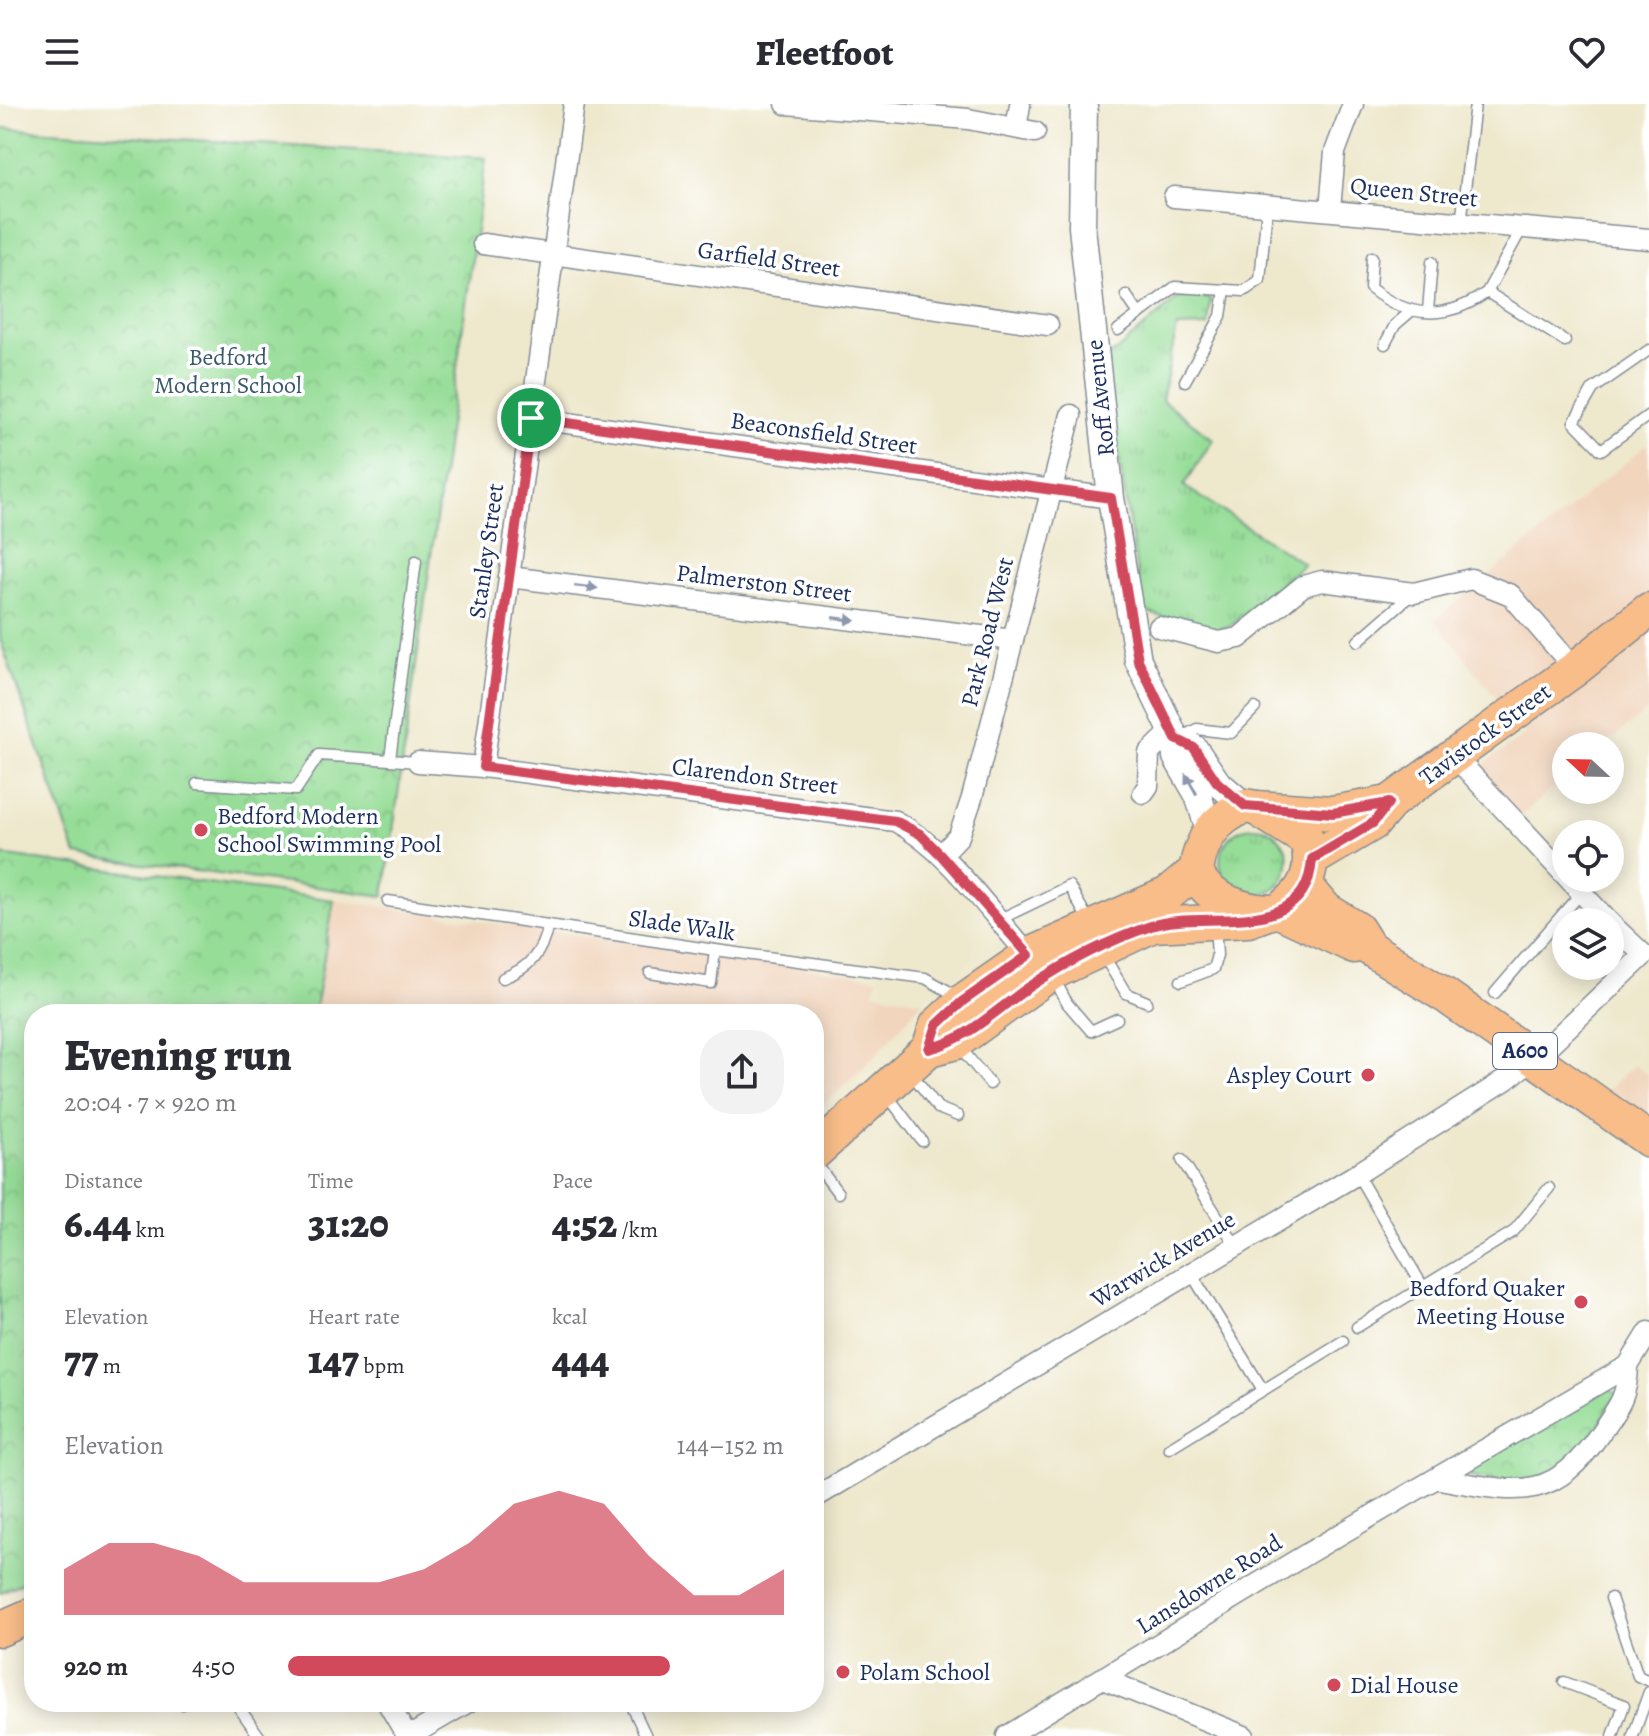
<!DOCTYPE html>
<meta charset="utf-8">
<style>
:root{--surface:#fff;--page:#f2f2f3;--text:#2b2b33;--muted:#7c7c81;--accent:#d1495b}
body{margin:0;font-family:Alegreya,serif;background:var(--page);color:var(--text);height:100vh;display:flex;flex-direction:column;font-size:30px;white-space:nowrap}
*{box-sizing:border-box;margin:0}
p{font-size:26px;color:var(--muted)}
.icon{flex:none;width:44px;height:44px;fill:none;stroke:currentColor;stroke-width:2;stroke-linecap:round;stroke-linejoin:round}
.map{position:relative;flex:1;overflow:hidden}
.panel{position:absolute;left:24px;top:900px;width:800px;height:708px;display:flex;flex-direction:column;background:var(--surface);border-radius:32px;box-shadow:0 4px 20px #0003}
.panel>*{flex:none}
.needle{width:52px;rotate:292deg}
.tools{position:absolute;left:1552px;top:628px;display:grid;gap:16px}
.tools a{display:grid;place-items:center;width:72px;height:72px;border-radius:50%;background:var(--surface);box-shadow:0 4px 20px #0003;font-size:40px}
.pin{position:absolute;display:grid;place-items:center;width:68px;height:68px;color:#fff;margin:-34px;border:4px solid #fff;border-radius:50%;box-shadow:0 2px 8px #0007}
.round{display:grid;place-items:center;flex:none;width:84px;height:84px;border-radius:32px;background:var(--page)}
.head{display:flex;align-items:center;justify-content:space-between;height:136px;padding:0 40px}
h1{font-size:44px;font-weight:800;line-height:60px}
.metrics{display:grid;grid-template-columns:repeat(3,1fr);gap:12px;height:136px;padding:8px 40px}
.metrics div{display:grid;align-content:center}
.metrics b{font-size:40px;font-weight:800}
.metrics small{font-size:22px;font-weight:400}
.metrics p{font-size:22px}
.chart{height:224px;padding:16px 40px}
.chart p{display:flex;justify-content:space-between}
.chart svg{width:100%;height:144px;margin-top:8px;fill:var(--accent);opacity:.7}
ul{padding:0 40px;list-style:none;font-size:26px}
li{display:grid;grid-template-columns:128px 96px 1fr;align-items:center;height:60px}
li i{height:20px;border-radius:10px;background:var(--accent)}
header{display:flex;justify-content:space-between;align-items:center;height:104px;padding:0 40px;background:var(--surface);font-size:36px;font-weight:800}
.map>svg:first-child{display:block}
.built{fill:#f1d5bd}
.grass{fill:url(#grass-tufts);stroke:#58867a;stroke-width:2}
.park{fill:url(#park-crowns);stroke:#58867a;stroke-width:2}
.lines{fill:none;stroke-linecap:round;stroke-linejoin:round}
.service-casing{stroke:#848c95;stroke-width:13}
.minor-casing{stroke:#848c95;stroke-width:23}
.tertiary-casing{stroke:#848c95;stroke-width:29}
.primary-casing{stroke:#848c95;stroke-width:37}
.service{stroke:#fff;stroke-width:10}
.minor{stroke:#fff;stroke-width:20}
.tertiary{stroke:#fff;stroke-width:26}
.primary{stroke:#f8bd89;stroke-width:34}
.oneway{fill:#8d97ae}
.route-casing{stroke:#fff;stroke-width:16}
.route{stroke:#d1495b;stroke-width:10}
.poi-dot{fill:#d1495b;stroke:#fff;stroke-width:3}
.labels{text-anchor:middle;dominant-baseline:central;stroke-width:7;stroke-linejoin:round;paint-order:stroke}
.shield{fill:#fff;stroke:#5f6d8e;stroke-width:2}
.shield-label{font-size:22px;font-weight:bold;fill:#1b2f5e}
.street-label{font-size:24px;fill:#1b2f5e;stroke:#fff}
.park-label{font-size:24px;fill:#3a5a6c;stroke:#fff}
.poi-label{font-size:24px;fill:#1b2f5e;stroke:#fff;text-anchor:start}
</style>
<header><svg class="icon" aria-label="menu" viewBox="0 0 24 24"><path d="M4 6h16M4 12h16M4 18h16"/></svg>Fleetfoot<svg class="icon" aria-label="heart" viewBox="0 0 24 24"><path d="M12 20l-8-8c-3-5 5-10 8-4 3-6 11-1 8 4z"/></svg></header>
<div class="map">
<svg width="1649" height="1632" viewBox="0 0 1649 1632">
<defs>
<pattern id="grass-tufts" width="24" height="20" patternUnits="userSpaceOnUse" patternTransform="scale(2)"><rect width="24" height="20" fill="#96dd97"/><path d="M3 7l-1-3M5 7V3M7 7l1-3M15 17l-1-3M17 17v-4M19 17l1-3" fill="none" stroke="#81be85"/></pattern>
<pattern id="park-crowns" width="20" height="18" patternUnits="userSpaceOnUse" patternTransform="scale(2)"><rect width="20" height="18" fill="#96dd97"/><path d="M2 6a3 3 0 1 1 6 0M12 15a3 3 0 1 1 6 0" fill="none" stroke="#81be85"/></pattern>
</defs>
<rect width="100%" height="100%" fill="#fff"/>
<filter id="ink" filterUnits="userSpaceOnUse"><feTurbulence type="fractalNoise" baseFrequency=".0125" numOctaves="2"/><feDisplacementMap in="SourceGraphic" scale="16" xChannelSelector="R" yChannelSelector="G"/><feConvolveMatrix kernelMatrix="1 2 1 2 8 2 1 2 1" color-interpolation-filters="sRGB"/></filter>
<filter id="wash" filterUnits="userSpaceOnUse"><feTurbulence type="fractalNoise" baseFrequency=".006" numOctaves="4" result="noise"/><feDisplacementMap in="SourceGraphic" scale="32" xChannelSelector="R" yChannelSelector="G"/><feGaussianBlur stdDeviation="1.8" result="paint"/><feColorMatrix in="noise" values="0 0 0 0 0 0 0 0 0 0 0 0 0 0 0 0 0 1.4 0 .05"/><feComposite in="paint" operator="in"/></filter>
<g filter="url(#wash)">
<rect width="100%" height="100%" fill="#eee8cc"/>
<g class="built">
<polygon points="1649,339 1649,605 1604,642 1566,642 1566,673 1520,712 1472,669 1525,630 1435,516"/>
<polygon points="334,796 877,874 873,888 923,897 874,953 814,1010 814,910 314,910"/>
<polygon points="1633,961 1649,972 1649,1026 1603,991"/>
</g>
<g class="grass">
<polygon points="1193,192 1211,195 1208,222 1177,223 1162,296 1213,335 1184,382 1304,460 1229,522 1212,528 1143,507 1104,257 1177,195"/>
<circle cx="1254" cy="757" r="34"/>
</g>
<g class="park">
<polygon points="0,24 486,54 384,792 76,751 0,535"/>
<polygon points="0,751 334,796 314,910 34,910 34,1473 0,1489"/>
<path d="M1607,1284l10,6c-23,38 -44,89 -96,89 -16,0 -34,-5 -50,-7l5,-13z"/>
</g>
</g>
<g filter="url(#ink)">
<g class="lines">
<defs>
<g id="service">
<polyline points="1461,120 1475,0"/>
<polyline points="1521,126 1487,188 1565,237"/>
<path d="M1372,153l-2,31c39,31 77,33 117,4"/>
<polyline points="1126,191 1139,210"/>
<polyline points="1428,207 1432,158"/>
<polyline points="1118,226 1175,183 1244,187 1260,176 1267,103"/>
<polyline points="1385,240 1395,221 1410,208"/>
<polyline points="1649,246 1593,285 1574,318 1601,346 1649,311"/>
<polyline points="1185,277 1221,212 1225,186"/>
<polyline points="1358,537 1412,490"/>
<polyline points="1182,633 1197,625 1231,629 1255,604"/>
<polyline points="390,655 416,457"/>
<polyline points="197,679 296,686 319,651 418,658"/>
<polyline points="388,797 715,846 925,874 959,893"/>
<polyline points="998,816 1069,782 1089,817"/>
<polyline points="1102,849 1126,889 1147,898"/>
<polyline points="650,869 711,879 715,846"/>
<path d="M503,874c27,-10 39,-25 45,-53"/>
<polyline points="1054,874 1067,899 1091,927 1117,915"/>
<polyline points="1181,877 1213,865 1217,851 1215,822"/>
<polyline points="1495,889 1580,790"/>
<polyline points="959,942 990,980"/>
<polyline points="911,969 938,1004 958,1012"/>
<polyline points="887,991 922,1037"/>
<polyline points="1182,1056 1236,1142"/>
<polyline points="814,1057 838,1089"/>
<polyline points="1357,1070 1423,1183"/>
<polyline points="1191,1169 1263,1286"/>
<polyline points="1357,1223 1513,1128 1549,1084"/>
<polyline points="1169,1344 1343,1237"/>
<polyline points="1611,1494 1638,1572 1649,1577"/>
<polyline points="1564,1578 1624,1601 1613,1632"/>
<polyline points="235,1598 259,1632"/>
<polyline points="630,1598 646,1632"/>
<polyline points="183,1600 187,1598"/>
<polyline points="1633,1632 1649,1588"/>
</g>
<g id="minor">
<polyline points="786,0 968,15 1035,28"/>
<polyline points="1016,24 1020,1"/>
<polyline points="1174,93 1649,135"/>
<polyline points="1330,105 1335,48 1353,0"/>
<polyline points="483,140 1048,221"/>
<polyline points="531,314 1111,394"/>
<polyline points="509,473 1013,536"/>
<polyline points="1159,523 1219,538 1239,534 1303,482 1322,477 1414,489 1471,475 1511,491 1575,565"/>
<polyline points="1454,652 1609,818"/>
<path d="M418,658l65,5 412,54c55,30 91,88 134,134"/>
<polyline points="483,663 574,0"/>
<polyline points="1143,689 1148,682 1149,649 1171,628"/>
<polyline points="941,751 959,732 972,694 1071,311"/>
<path d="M1439,1375c77,13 113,26 162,-47 18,-26 26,-34 27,-66"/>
<polyline points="814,1394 1357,1070 1507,975 1545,945 1644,851 1610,819"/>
<polyline points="1103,1575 1244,1632"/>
<polyline points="387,1598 407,1632"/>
<polyline points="410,1632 468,1598"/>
<polyline points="1007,1632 1310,1448 1628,1262 1649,1228"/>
</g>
<g id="tertiary">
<polyline points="1084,0 1082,123 1111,394 1138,556 1176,635 1194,644 1217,678 1245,702"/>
<polyline points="1176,635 1176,653 1198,691 1209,726"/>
</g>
<g id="primary">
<path d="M1245,702l11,2 51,32c9,32 -2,52 -28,71 -28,4 -74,-11 -83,-40 5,-33 19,-52 49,-65z"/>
<polyline points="1256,704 1333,709 1389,699 1575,565 1649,506"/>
<polyline points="1312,755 1373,719 1387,703"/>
<polyline points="1305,781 1326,806 1357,825 1369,844 1446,892 1649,1036"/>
<polyline points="1279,807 1354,842"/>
<polyline points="929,945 937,921 963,897 1029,851 1168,790 1196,767"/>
<polyline points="814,1049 929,945 956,938 1051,869 1153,821 1248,816 1270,808"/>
<polyline points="0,1525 34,1510"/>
</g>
</defs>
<use href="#service" class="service-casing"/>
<use href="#minor" class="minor-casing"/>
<use href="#tertiary" class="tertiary-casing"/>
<use href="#primary" class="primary-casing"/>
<use href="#service" class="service"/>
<use href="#minor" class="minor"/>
<use href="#tertiary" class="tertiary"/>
<use href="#primary" class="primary"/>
</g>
<defs><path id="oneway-solid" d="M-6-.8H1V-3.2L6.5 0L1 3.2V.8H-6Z" transform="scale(2)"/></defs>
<g class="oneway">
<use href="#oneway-solid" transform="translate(586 483) rotate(7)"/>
<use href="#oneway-solid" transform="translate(844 515) rotate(7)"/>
<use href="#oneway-solid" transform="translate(1191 680) rotate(-119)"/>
</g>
</g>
<g class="lines" filter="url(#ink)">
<defs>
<path id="route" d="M531,314l580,80 27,162 38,79 18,9 23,34 28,24 88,7 56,-10 -16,20 -61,36c-5,86 -110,49 -161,67 -41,14 -84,36 -120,60 -35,23 -62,53 -102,63l8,-24 26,-24 66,-46 -88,-100 -21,-21 -25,-13 -412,-54z"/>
</defs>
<use href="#route" class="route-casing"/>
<use href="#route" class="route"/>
</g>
<g class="poi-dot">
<circle cx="201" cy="726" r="8"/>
<circle cx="1368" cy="971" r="8"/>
<circle cx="1581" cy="1198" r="8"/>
<circle cx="843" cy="1568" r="8"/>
<circle cx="1334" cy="1581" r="8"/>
</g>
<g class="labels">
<rect class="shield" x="1493" y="929" width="64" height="36" rx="6"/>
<g class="shield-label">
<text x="1525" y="947">A600</text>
</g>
<g class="street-label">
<text transform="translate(1414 88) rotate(6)">Queen Street</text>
<text transform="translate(769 155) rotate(8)">Garfield Street</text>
<text transform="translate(1100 294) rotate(-96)">Roff Avenue</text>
<text transform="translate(824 329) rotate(8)">Beaconsfield Street</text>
<text transform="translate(486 447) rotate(-82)">Stanley Street</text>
<text transform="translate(764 479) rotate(7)">Palmerston Street</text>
<text transform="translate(987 528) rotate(-76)">Park Road West</text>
<text transform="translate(1485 630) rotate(-36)">Tavistock Street</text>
<text transform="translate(755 672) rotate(7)">Clarendon Street</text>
<text transform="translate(682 821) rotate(8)">Slade Walk</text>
<text transform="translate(1163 1155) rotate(-31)">Warwick Avenue</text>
<text transform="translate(1209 1480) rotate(-32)">Lansdowne Road</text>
</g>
<g class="park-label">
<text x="228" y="253">Bedford<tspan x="228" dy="28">Modern School</tspan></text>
</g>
<g class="poi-label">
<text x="217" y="712">Bedford Modern<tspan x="217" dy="28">School Swimming Pool</tspan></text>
<text x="1352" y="971" text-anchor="end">Aspley Court</text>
<text x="1565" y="1184" text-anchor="end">Bedford Quaker<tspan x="1565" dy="28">Meeting House</tspan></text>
<text x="859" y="1568">Polam School</text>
<text x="1350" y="1581">Dial House</text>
</g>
</g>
</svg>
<div class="tools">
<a><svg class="needle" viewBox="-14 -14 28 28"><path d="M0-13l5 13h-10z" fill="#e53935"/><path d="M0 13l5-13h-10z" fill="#7c7c81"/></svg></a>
<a><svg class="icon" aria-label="locate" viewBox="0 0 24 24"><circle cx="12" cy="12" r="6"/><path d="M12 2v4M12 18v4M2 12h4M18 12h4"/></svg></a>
<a><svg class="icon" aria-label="layers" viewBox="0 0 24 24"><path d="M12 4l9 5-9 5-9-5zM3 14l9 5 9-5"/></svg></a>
</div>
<div class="pin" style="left:531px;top:314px;background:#1e9e55"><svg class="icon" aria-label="arrive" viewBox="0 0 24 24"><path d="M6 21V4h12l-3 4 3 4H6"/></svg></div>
<section class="panel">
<div class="head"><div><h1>Evening run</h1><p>20:04 · 7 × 920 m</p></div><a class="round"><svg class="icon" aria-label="share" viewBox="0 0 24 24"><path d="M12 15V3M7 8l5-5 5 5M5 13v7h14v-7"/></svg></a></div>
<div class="metrics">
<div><p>Distance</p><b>6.44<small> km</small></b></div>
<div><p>Time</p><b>31:20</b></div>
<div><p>Pace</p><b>4:52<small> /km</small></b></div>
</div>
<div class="metrics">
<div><p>Elevation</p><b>77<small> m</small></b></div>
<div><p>Heart rate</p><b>147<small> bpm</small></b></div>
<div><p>kcal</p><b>444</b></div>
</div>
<div class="chart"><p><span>Elevation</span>144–152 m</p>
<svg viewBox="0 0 160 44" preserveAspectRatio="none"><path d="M0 44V30L10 22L20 22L30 26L40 34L50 34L60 34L70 34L80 30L90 22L100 10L110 6L120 10L130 26L140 38L150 38L160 30V44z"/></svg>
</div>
<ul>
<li><b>920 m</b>4:50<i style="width:77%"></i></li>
</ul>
</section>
</div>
